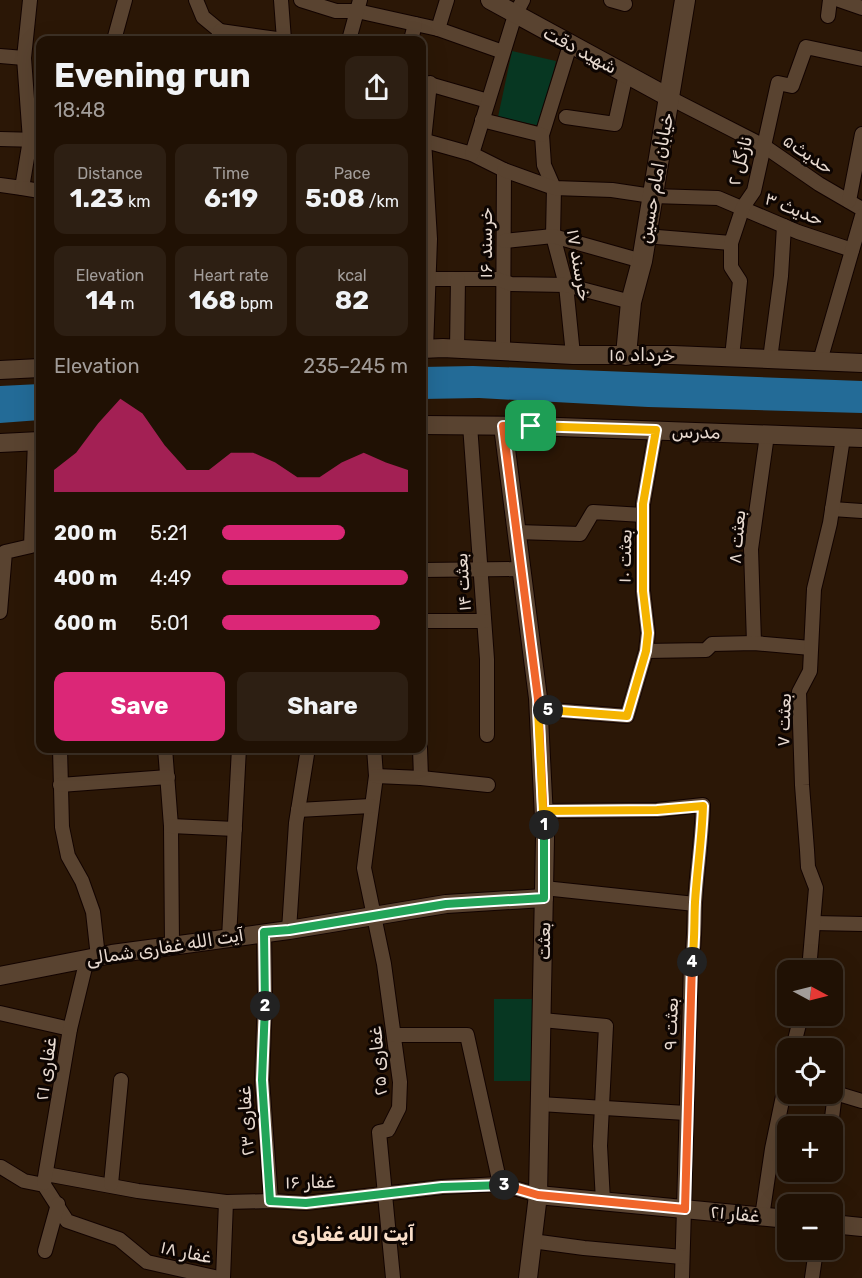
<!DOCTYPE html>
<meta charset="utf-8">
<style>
:root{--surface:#201104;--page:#2d1f13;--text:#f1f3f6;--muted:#a29d9a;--line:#3d3126;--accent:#db2777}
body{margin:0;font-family:Rubik,Cairo,sans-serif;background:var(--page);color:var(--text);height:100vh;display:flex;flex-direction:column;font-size:22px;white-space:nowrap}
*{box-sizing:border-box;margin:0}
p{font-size:20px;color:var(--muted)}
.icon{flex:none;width:33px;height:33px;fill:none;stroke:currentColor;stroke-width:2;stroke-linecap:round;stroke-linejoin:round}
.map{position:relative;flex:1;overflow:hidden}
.drawer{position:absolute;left:36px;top:36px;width:390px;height:717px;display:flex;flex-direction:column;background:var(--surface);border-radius:12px;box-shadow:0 6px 24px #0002,0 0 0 2px var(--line)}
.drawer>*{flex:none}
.needle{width:39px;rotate:97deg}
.buttons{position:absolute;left:777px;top:960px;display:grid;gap:12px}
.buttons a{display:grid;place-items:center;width:66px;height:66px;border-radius:12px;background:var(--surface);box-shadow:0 6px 24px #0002,0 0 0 2px var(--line);font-size:30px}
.pin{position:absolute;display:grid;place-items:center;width:51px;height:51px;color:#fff;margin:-26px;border-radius:12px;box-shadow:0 3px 9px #0006}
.km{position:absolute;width:30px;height:30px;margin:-15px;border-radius:50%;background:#222;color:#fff;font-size:16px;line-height:30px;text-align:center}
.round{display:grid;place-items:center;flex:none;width:63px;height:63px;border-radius:12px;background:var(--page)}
.summary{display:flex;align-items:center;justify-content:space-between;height:102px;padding:0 18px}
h1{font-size:33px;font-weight:700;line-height:45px}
.stats{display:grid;grid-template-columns:repeat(3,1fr);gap:9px;height:102px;padding:6px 18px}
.stats div{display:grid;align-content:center;border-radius:12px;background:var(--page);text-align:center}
.stats b{font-size:26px;font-weight:700}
.stats small{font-size:16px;font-weight:400}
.stats p{font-size:16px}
.chart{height:168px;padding:12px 18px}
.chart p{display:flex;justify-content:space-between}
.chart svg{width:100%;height:108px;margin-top:6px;fill:var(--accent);opacity:.7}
.action{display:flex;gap:12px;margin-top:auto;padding:12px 18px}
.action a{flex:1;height:69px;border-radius:12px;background:var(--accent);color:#fff;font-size:24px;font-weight:700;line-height:69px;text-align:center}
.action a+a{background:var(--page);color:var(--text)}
ul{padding:0 18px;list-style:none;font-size:20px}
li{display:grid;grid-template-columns:96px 72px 1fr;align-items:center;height:45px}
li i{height:15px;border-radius:8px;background:var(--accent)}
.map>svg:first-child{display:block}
.green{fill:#073722}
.water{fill:#236b97}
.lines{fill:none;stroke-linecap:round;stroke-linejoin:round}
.minor-casing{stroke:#120300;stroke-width:16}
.tertiary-casing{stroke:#120300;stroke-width:20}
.secondary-casing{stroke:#120300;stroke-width:22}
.minor{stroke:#594330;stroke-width:14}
.tertiary{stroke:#594330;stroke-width:18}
.secondary{stroke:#594330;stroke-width:20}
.split-1-casing{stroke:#fff;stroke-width:12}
.split-2-casing{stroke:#fff;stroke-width:12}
.split-3-casing{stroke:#fff;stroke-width:12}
.split-4-casing{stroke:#fff;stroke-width:12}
.split-5-casing{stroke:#fff;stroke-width:12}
.split-6-casing{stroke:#fff;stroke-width:12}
.split-1{stroke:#f0652b;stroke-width:8}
.split-2{stroke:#22a559;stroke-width:8}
.split-3{stroke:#22a559;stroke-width:8}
.split-4{stroke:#f0652b;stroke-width:8}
.split-5{stroke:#f5b400;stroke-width:8}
.split-6{stroke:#f5b400;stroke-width:8}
.labels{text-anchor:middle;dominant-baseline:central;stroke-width:6;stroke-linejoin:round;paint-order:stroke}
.street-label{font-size:18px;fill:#e8dad0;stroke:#0d0502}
.neighbourhood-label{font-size:20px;font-weight:bold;fill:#fadfc9;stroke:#0d0502}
</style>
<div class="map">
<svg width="862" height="1278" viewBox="0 0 862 1278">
<rect width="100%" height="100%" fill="#2b1706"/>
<g class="green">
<polygon points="512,51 556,61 541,126 498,117"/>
<rect x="494" y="999" width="40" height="82"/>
</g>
<g class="water">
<polygon points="473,366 862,381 862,413 648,407 479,398 422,399 422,367"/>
<polygon points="40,384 40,420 0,423 0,386"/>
</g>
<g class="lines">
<defs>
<g id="minor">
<polyline points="196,0 203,17 220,31 218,38"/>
<polyline points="281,0 284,40"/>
<polyline points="301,0 336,11 357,11 438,29 503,52"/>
<polyline points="611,0 625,4"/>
<polyline points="839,0 862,8"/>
<polyline points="828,16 830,0"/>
<polyline points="438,29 447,0"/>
<polyline points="220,31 284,40"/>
<polyline points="114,40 125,0"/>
<polyline points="349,40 360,0"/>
<polyline points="411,40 415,24"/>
<polyline points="570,45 542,135 544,165 554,188 553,236 566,285 573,355"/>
<polyline points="0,56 24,58"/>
<polyline points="422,82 488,101"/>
<polyline points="670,98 764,146 819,184 862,209"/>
<polyline points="566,117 615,124 626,74"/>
<polyline points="482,120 542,135"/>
<polyline points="0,139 40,140"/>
<polyline points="422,140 472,154 504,170 503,352"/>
<polyline points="472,154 515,15 523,0"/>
<polyline points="504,170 554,188 612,190 652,196 718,198 798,232 852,250"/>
<polyline points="0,185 22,188 30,140 24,58 30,0"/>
<polyline points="22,188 40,191"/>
<polyline points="849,201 862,134"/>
<polyline points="645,236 731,243"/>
<polyline points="504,241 553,236 642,261"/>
<polyline points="427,279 497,279 511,284 566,285 631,302"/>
<polyline points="426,349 430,239 424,140 430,83"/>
<polyline points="457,349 458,279"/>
<polyline points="732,357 740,281 731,267 731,243 743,207 754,191 778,83 792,86 806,47 862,59"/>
<polyline points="770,359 781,276 784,226"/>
<polyline points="820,361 862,216"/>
<polyline points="470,425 487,659 487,735"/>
<polyline points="832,509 862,511"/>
<polyline points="517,532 580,534 593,512 643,515"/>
<polyline points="422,570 521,569"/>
<polyline points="0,612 5,552 31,546 35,441"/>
<polyline points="422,621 484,621"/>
<polyline points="754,643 751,549 767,435"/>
<polyline points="646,651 706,650 712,644 754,643 811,648"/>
<polyline points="538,709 627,716 646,651 648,633 643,591 643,504 656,430"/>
<polyline points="60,748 62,827 68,856 82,881 93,912 98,957"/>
<polyline points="165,748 171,826 172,945"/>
<polyline points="374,748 376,776 364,868 384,964 400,1082 399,1108 388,1130 379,1132 393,1278"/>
<polyline points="420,748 421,778"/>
<polyline points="376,776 421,778 488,785"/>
<polyline points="60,785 168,777"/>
<polyline points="298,810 371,806"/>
<path d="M543,811l114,-1 46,-5c-1,33 -6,65 -8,98 -1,21 0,40 -4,61l-9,314"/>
<polyline points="171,826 235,829"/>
<polyline points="544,888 695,904"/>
<polyline points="813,923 862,924"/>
<polyline points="289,930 296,823 308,748"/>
<polyline points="264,932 265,997 262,1080 271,1201"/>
<polyline points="229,938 239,748"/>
<polyline points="809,970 816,888 808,867 807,850 802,785 799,692 810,671 814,589 830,523 843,438"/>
<polyline points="0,1013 70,1029"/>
<polyline points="542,1020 606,1026 600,1146 603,1201"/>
<polyline points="395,1035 467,1035 500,1184"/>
<polyline points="793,1048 801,1016"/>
<polyline points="832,1092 862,1101"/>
<polyline points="540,1104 686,1113"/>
<polyline points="831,1126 835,1093"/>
<polyline points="1,1167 24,1181 44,1185 67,1221 119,1239 147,1262 219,1278"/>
<polyline points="46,1174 138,1191 226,1202 271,1201 306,1203 442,1187 500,1184 538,1195"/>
<polyline points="44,1183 70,1029 87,959"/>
<polyline points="111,1184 121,1080"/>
<polyline points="762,1217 772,1149 788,1072"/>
<polyline points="532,1241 584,1248 682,1257"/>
<polyline points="45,1251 58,1204"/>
<polyline points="223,1278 226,1202"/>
<polyline points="812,1278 816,1250"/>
</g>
<g id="tertiary">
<polyline points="490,0 670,98"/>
<polyline points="422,349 443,348 573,355 673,355 862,363"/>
<polyline points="0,370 40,368"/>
<polyline points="422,425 531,426 862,438"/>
<polyline points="503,426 538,698 545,838 538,1195 528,1278"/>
<polyline points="0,443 40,441"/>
<polyline points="0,976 112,954 289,930 446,904 544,898"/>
<polyline points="538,1195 788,1219"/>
<polyline points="832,1224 862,1227"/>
</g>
<polyline id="secondary" points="626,355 631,302 642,261 685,0"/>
</defs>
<use href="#minor" class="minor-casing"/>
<use href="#tertiary" class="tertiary-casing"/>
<use href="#secondary" class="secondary-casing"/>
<use href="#minor" class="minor"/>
<use href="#tertiary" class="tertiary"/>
<use href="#secondary" class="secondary"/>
</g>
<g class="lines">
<defs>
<polyline id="split-1" points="531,426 503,426 538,699 544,825"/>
<polyline id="split-2" points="265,1006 264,932 289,930 446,904 544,898 544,825"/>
<polyline id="split-3" points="265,1006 262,1080 270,1201 306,1203 442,1187 504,1185"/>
<polyline id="split-4" points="504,1185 538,1195 685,1209 692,962"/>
<path id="split-5" d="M548,710l-10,-1 5,102 114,-1 46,-4c-1,32 -6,64 -8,96 -1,21 0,40 -3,60"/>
<polyline id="split-6" points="531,426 656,430 643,504 643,591 648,633 646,651 627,716 548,710"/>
</defs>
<use href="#split-1" class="split-1-casing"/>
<use href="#split-2" class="split-2-casing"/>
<use href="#split-3" class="split-3-casing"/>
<use href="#split-4" class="split-4-casing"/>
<use href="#split-5" class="split-5-casing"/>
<use href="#split-6" class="split-6-casing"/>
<use href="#split-1" class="split-1"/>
<use href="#split-2" class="split-2"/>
<use href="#split-3" class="split-3"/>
<use href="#split-4" class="split-4"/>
<use href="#split-5" class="split-5"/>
<use href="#split-6" class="split-6"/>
</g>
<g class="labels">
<g class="street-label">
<text transform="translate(580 50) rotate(28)">شهید دقت</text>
<text transform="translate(808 154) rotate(34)">حدیث۵</text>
<text transform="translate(740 161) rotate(-75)">نازگل ۲</text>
<text transform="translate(656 178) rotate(-80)">خیابان امام حسین</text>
<text transform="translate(794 209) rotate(22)">حدیث ۳</text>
<text transform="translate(486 243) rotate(-90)">خرسند ۱۶</text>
<text transform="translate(579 265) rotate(80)">خرسند ۱۷</text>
<text x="642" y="355">۱۵ خرداد</text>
<text transform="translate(696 432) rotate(2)">مدرس</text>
<text transform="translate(737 537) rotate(-85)">بعثت ۸</text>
<text transform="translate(625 556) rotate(-89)">بعثت ۱۰</text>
<text transform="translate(463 582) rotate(-94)">بعثت ۱۴</text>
<text transform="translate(784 720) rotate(-88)">بعثت ۷</text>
<text transform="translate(544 941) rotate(-89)">بعثت</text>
<text transform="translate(165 947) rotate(-9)">آیت الله غفاری شمالی</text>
<text transform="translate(671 1024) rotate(-88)">بعثت ۹</text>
<text transform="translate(378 1061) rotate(-95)">غفاری ۲۵</text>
<text transform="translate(46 1069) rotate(-82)">غفاری ۲۱</text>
<text transform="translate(246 1121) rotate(-93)">غفاری ۲۳</text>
<text transform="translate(310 1182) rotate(-1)">غفار ۱۶</text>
<text transform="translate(735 1214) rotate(6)">غفار ۲۱</text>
<text transform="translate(186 1252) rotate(12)">غفار ۱۸</text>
</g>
<g class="neighbourhood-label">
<text x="353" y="1234">آیت الله غفاری</text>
</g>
</g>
</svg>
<div class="buttons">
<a><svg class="needle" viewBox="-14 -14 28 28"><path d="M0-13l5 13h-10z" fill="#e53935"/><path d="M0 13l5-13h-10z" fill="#a29d9a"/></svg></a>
<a><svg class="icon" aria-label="locate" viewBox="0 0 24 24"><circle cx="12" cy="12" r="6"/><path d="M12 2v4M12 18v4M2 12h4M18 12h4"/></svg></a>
<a>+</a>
<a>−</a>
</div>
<div class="pin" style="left:531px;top:426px;background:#1e9e55"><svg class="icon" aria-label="arrive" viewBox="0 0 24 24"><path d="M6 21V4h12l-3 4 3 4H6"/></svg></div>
<b class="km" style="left:544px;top:825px">1</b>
<b class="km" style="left:265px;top:1006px">2</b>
<b class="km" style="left:504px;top:1185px">3</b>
<b class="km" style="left:692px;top:962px">4</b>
<b class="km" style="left:548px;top:710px">5</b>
<section class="drawer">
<div class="summary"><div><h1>Evening run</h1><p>18:48</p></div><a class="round"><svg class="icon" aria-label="share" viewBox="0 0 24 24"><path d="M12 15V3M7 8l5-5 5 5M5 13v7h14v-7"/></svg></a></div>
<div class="stats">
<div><p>Distance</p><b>1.23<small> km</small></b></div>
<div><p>Time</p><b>6:19</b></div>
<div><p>Pace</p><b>5:08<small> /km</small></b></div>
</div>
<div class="stats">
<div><p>Elevation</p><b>14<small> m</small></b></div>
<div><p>Heart rate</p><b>168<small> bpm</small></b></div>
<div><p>kcal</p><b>82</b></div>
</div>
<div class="chart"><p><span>Elevation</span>235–245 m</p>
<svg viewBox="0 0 160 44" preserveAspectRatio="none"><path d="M0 44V35L10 28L20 16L30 6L40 12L50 25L60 35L70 35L80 28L90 28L100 32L110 38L120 38L130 32L140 28L150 32L160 35V44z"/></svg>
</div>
<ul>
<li><b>200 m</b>5:21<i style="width:66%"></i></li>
<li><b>400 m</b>4:49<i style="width:100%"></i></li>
<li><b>600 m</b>5:01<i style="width:85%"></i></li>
</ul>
<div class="action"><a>Save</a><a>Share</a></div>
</section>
</div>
